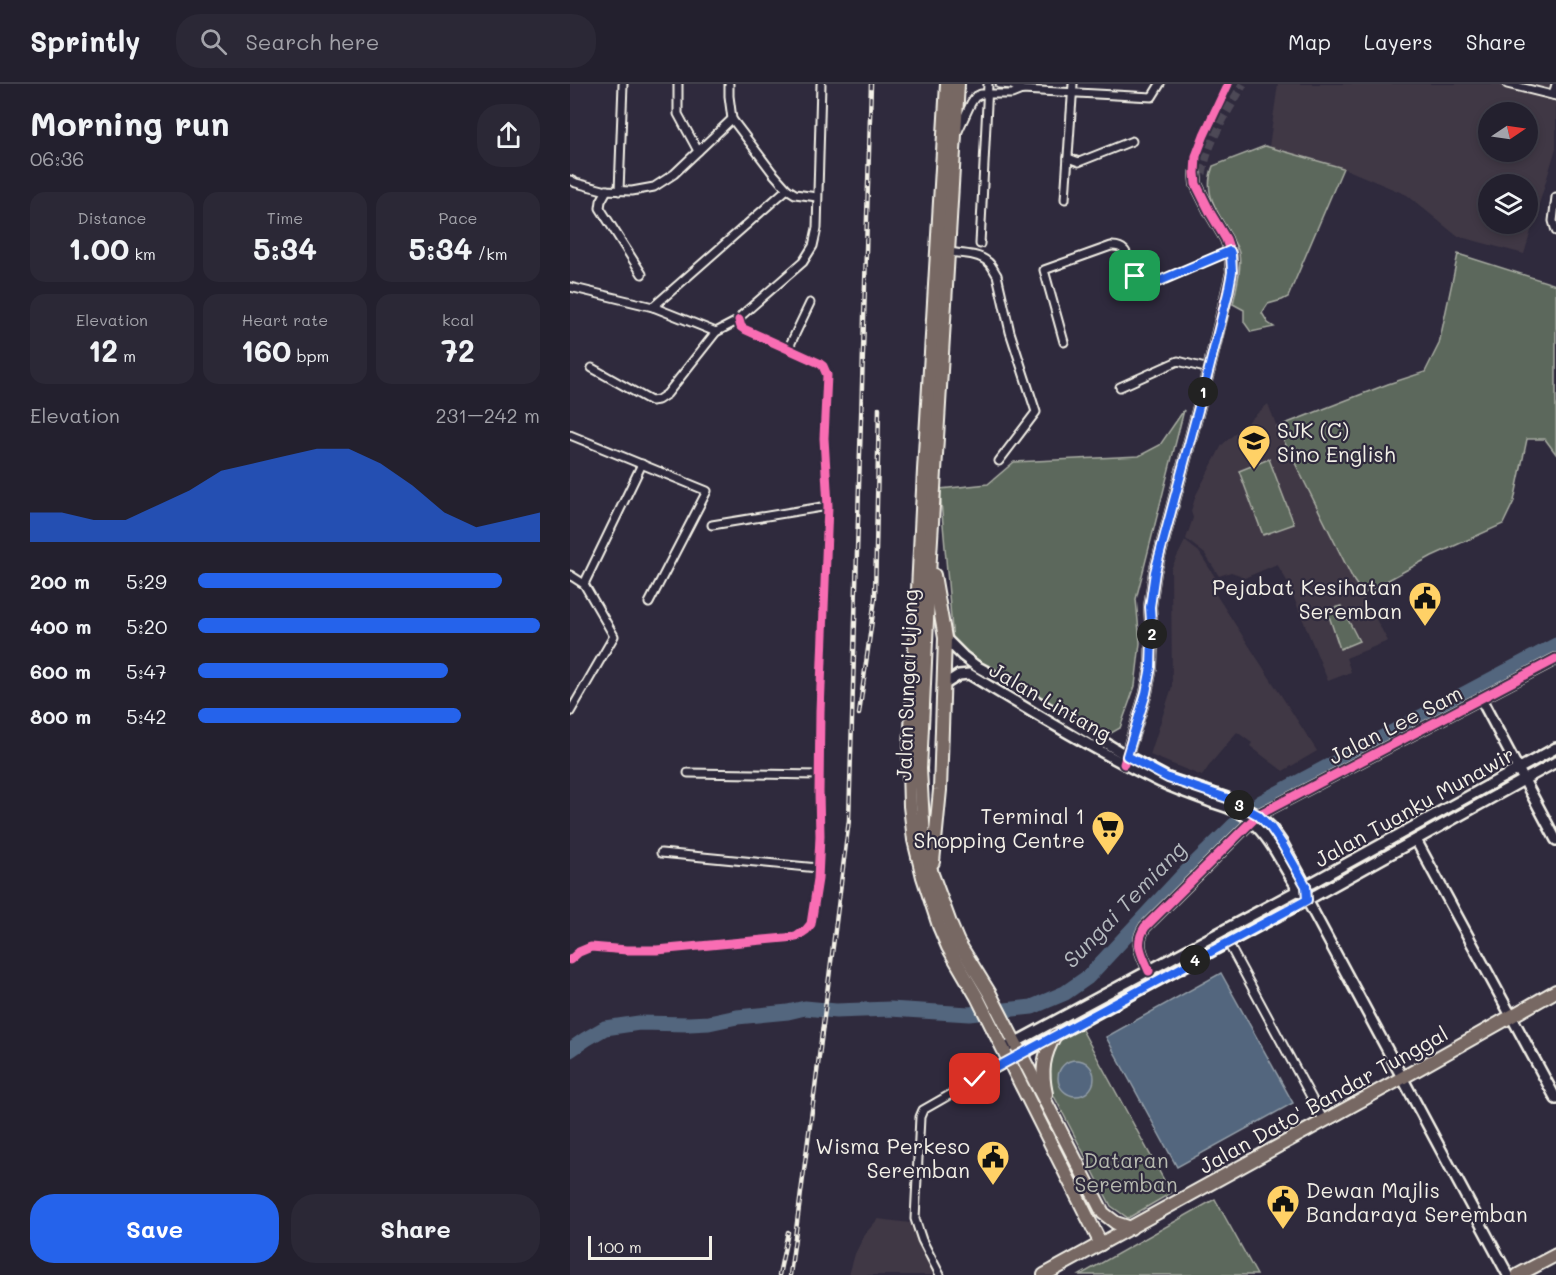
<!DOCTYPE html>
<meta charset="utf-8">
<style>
:root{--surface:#23202e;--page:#2b2836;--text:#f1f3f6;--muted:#a3a3aa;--line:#403e4a;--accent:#2563eb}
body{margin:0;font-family:Mali,sans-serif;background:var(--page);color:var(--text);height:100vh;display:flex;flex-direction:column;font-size:22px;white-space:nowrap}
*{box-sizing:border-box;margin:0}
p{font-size:20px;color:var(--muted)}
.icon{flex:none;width:33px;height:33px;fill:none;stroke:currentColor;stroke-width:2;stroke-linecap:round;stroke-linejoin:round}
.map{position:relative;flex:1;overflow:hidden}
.side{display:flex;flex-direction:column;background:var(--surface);width:570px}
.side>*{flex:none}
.needle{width:39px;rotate:77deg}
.fabs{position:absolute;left:908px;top:18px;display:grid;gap:12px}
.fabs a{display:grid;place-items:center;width:60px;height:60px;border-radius:50%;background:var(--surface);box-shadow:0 3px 9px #0003,0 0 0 2px var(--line);font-size:30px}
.scale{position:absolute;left:18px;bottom:15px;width:124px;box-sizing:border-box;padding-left:6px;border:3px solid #f4f1e8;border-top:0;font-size:16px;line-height:21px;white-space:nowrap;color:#f4f1e8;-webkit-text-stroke:4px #2f2a3d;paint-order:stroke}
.pin{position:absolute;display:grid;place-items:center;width:51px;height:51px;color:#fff;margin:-26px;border-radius:12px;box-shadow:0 3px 9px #0006}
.km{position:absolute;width:30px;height:30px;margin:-15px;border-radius:50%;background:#222;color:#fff;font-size:16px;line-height:30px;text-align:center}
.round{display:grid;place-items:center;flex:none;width:63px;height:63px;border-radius:24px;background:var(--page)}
.head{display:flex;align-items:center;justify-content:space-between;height:102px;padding:0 30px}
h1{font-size:33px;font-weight:700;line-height:45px}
.metrics{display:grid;grid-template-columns:repeat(3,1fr);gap:9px;height:102px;padding:6px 30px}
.metrics div{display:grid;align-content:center;border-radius:15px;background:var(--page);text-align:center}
.metrics b{font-size:30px;font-weight:700}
.metrics small{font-size:16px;font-weight:400}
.metrics p{font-size:16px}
.chart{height:168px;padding:12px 30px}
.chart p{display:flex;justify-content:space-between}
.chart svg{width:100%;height:108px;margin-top:6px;fill:var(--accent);opacity:.7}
.action{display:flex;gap:12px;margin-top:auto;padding:12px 30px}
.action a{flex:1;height:69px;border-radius:24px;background:var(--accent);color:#fff;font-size:24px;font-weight:700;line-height:69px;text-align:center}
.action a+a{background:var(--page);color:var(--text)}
ul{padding:0 30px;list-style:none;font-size:20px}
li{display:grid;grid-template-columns:96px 72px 1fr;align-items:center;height:45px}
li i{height:15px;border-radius:8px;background:var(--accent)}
header{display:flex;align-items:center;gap:36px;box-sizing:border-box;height:84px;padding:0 30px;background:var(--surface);border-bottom:2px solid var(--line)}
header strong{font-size:28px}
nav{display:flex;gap:33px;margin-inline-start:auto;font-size:21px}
.search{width:420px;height:54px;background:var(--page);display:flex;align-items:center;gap:15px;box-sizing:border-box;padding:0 21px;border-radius:24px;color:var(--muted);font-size:22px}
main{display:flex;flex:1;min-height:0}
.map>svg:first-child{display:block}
.built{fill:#403845;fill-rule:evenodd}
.green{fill:#5b675b;stroke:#a8aca2;stroke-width:1.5}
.water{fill:#53667e;stroke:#939ea8;stroke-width:1.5}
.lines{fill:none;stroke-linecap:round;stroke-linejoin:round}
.river{stroke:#53667e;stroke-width:15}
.secondary-tunnel{stroke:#4d4857;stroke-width:9;stroke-dasharray:9 4.5;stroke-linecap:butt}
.street-casing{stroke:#f4f1e8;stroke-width:11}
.secondary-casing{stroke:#f4f1e8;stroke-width:14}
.highway-casing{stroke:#f4f1e8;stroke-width:16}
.street{stroke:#2f2a3d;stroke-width:7}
.secondary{stroke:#2f2a3d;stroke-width:9}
.highway{stroke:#776864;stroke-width:12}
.rail-casing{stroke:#f4f1e8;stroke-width:4.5}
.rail{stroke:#2f2a3d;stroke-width:2;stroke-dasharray:7;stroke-linecap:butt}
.cycleway-casing{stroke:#2f2a3d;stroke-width:13}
.cycleway{stroke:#f96db3;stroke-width:9}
.route-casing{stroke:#fff;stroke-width:12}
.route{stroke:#2563eb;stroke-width:8}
.labels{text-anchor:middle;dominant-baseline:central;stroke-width:4.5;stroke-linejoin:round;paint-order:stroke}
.poi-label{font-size:21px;fill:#f4f1e8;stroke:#2f2a3d;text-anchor:end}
.street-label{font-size:21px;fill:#f4f1e8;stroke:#2f2a3d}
.park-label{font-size:21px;fill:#b7bab0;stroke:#2f2a3d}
.water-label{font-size:22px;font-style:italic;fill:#b4b9be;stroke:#2f2a3d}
</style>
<header>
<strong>Sprintly</strong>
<div class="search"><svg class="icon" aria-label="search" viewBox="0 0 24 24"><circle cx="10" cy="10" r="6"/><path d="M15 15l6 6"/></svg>Search here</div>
<nav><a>Map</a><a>Layers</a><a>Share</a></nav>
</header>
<main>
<section class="side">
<div class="head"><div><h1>Morning run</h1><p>06:36</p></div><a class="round"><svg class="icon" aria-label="share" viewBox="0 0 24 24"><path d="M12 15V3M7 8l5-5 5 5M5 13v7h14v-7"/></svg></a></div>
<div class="metrics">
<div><p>Distance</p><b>1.00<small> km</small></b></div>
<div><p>Time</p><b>5:34</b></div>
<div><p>Pace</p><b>5:34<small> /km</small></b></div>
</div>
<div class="metrics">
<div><p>Elevation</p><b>12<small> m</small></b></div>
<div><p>Heart rate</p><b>160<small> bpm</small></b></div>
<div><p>kcal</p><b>72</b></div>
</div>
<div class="chart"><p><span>Elevation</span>231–242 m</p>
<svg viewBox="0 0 160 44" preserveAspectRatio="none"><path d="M0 44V32L10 32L20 35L30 35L40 29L50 23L60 15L70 12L80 9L90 6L100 6L110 12L120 21L130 32L140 38L150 35L160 32V44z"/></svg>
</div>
<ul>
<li><b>200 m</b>5:29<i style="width:89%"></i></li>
<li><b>400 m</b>5:20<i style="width:100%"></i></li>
<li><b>600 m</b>5:47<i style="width:73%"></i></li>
<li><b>800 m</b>5:42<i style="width:77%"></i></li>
</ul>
<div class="action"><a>Save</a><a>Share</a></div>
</section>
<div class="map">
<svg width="986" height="1191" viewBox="0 0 986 1191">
<rect width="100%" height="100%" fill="#2f2a3d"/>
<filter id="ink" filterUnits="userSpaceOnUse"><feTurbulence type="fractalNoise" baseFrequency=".0167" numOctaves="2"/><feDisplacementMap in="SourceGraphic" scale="12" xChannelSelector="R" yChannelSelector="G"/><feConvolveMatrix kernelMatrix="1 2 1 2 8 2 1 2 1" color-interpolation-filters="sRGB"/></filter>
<g filter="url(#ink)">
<g class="built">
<path d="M708,0h278v64l-32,106 -67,-18 -50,-41 -64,-27 -74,-21zM918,28h39v40h-39zM918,100h39v40h-39z"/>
<polygon points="698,320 707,343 784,496 818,557 776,574 781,588 758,597 717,497 707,480 672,495 670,491 661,488 649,492 635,470 616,455 623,434 621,427 626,411 652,361"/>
<polygon points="615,457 629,468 650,501 643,506 747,667 713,687 680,662 682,659 667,648 641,679 632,692 580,671 602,603 601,485"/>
<polygon points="308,1135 340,1139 365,1191 279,1191 285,1170 295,1150"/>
</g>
<g class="green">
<path d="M695,62l78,22 -55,129 -6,3 -14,4 -6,9 6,10 6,4 -23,5 -7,-10v-12l-11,-6c3,-15 9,-35 6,-51 -1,-6 -6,-12 -9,-17 -12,-25 -28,-42 -17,-70z"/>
<polygon points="888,170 986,201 986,370 975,355 957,355 944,417 933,440 862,472 793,510 784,497 707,343 818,300 855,288 869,260"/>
<polygon points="614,326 566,515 570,559 565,602 550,644 536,652 389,569 383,557 370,405 418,400 444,378 569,372 590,361"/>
<polygon points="699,375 724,440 693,451 669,387"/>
<polygon points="771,522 789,557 770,565 757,526"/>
<path d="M511,944l90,165 -43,25 -17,-12 -58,-112c-3,-15 -6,-43 6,-55 5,-5 15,-8 22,-11z"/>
<polygon points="645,1115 687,1191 510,1191"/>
</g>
<g class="water">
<polygon points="651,889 723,1019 607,1083 536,953"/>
<circle cx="506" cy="994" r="18"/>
</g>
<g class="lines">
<polyline class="river" points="0,966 16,955 35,944 69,939 119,940 139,939 167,933 218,928 235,924 266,927 320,925 399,930 462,923 495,909 518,893 612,792 662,743 691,718 986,561"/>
<g class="secondary-tunnel">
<path d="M625,89c3,-32 20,-60 33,-89"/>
<path d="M632,90c5,-33 25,-61 41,-90"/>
</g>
<defs>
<g id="street">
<polyline points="108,0 108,30 128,67"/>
<polyline points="159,0 159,12 162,35 202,88 217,105 225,110 247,113"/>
<polyline points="430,0 442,1 452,6"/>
<polyline points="937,0 986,12"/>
<polyline points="983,11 986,0"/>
<polyline points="388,47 401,19 405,13 411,10 442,10 452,6 582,13 590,0"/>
<polyline points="498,74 509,78 562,57"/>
<polyline points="0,96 6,99 33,106 62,107 84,103 104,90 162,35"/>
<polyline points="37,106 31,117 30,124 72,190"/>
<polyline points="49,107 53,0"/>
<polyline points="986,113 983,137 986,147"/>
<polyline points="495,115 503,0"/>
<polyline points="410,160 418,0"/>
<path d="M378,168c12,2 30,1 40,10 4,3 6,9 9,13l13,57 26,80 -37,49"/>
<polyline points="0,203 83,223 146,248"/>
<polyline points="83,223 217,105"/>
<path d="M494,258l-20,-72 67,-24c22,-1 15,20 26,31 5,6 12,6 18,6l75,-32"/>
<polyline points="218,265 240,219"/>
<polyline points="22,284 81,317 88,316 97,310 146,248 169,236 172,231 233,178 243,162 247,144 251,0"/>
<polyline points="550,303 608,277 639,285"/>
<polyline points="0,351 137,407 79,519"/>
<polyline points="142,441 258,422"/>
<polyline points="0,491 14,500 44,552 0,628"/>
<polyline points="14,500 72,380"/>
<polyline points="118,689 249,691"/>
<polyline points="91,769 248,784"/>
<polyline points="658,859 754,1037"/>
<polyline points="0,876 9,868 21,863 57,866 87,866 226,853 236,846 241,840 248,795 250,752 249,708 250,627 258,422 254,354 257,291 253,282 249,279 174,245 171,243 169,236"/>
<polyline points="370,1191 352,1156 345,1135 350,1033 353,1026 439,977"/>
</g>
<g id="secondary">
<polyline points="375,554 393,572 406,582 430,595 557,672 598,694 657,714 688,731 701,743 713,760 736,802 736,808"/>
<path d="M375,600l14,-9 10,-1c60,36 120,73 183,104 19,10 39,16 59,24 15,5 30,9 41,20 25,22 33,54 55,78l201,375"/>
<polyline points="911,615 986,756"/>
<polyline points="554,680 576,609 581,583 582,552 580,523 585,488 639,285 662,188 660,167 656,155 641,130 626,100 625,89"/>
<polyline points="846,756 986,1015"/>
<path d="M579,887c-7,-17 -15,-27 -4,-44l113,-112 298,-156"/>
<polyline points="433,965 736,802 986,664"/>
<polyline points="446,973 737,816 986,678"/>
</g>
<g id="highway">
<polyline points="377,0 354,386 339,685 340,722 344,756 353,793 369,842 378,863 407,913 531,1160"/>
<polyline points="388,0 360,472 350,685 354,756 362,790 380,839 388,858 420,910 533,1129 546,1139 561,1144"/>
<polyline points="363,778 370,706 375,554 364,491"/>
<path d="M476,1010c-5,-23 -3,-38 9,-59"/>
<polyline points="474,1191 832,994 986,907"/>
<polyline points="948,1191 986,1171"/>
</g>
</defs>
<use href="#street" class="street-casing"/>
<use href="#secondary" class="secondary-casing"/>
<use href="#highway" class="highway-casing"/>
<use href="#street" class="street"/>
<use href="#secondary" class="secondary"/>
<use href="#highway" class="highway"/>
<defs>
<g id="rail">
<polyline points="289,630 305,514 309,324"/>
<polyline points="209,1191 218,1148"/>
<polyline points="220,1191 245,1004 279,736 301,0"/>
</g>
</defs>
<use href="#rail" class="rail-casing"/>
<use href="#rail" class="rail"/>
<defs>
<g id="cycleway">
<polyline points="554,680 576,609 581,583 582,552 580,523 585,488 639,285 662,188 660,167 656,155 641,130 626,100 625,89 626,72 634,51 658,0"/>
<polyline points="0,876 9,868 21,863 57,866 87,866 226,853 236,846 241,840 248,795 250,752 249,708 250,627 258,422 254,354 257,291 253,282 249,279 174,245 171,243 169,236"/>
<path d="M579,887c-7,-17 -15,-27 -4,-44l113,-112 298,-156"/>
</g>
</defs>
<use href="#cycleway" class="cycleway-casing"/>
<use href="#cycleway" class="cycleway"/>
</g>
</g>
<g class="lines" filter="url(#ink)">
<defs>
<polyline id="route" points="405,995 737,816 736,802 712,760 701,744 688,731 657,714 598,694 557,672 576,609 581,583 582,552 580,523 585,488 639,285 658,209 662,188 661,170 660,167 585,199 573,198 565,192"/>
</defs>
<use href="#route" class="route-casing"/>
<use href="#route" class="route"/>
</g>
<defs>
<symbol id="school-pin" viewBox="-11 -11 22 30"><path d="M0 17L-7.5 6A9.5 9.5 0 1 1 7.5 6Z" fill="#ffd166" stroke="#2f2a3d"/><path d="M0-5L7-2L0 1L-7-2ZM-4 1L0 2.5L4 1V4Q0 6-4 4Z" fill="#111"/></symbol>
<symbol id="civic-pin" viewBox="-11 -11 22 30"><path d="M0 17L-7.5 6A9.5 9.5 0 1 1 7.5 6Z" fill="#ffd166" stroke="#2f2a3d"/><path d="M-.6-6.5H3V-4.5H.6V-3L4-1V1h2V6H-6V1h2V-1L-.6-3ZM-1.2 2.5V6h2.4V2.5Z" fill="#111"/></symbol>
<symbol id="supermarket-pin" viewBox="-11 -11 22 30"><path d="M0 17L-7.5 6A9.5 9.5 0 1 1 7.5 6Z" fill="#ffd166" stroke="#2f2a3d"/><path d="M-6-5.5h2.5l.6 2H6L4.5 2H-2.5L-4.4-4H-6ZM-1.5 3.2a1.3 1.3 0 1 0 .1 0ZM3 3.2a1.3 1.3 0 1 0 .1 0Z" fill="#111"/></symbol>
</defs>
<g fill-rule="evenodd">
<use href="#school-pin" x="665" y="338" width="38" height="52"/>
<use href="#civic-pin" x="836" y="495" width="38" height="52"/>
<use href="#supermarket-pin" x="519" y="724" width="38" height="52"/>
<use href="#civic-pin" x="404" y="1054" width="38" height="52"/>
<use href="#civic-pin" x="694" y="1098" width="38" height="52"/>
</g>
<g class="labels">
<g class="poi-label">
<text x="707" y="345" text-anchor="start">SJK (C)<tspan x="707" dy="24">Sino English</tspan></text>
<text x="832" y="502">Pejabat Kesihatan<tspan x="832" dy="24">Seremban</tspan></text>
<text x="515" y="731">Terminal 1<tspan x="515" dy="24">Shopping Centre</tspan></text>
<text x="400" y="1061">Wisma Perkeso<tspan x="400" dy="24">Seremban</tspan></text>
<text x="736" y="1105" text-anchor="start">Dewan Majlis<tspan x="736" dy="24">Bandaraya Seremban</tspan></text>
</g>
<g class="street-label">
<text transform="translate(336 601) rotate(-88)">Jalan Sungai Ujong</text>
<text transform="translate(481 617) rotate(30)">Jalan Lintang</text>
<text transform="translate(825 640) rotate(-27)">Jalan Lee Sam</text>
<text transform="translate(844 722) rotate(-29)">Jalan Tuanku Munawir</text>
<text transform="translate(753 1015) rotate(-29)">Jalan Dato' Bandar Tunggal</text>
</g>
<g class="park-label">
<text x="556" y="1075">Dataran<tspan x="556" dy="24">Seremban</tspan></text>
</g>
<g class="water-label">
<text transform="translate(554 820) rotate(-46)">Sungai Temiang</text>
</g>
</g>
</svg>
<div class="fabs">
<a><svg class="needle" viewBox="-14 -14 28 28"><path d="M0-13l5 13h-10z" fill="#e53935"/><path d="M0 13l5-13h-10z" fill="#a3a3aa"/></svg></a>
<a><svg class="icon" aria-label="layers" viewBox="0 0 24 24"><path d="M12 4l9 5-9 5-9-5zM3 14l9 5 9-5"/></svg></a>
</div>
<div class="scale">100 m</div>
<div class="pin" style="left:565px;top:192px;background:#1e9e55"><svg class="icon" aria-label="arrive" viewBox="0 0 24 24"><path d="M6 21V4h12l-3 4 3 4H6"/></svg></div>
<div class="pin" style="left:405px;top:995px;background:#d93025"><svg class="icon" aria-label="check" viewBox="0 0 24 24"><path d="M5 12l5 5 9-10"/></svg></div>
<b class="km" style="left:633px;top:308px">1</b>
<b class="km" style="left:582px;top:550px">2</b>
<b class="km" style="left:669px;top:721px">3</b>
<b class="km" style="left:625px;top:876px">4</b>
</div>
</main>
